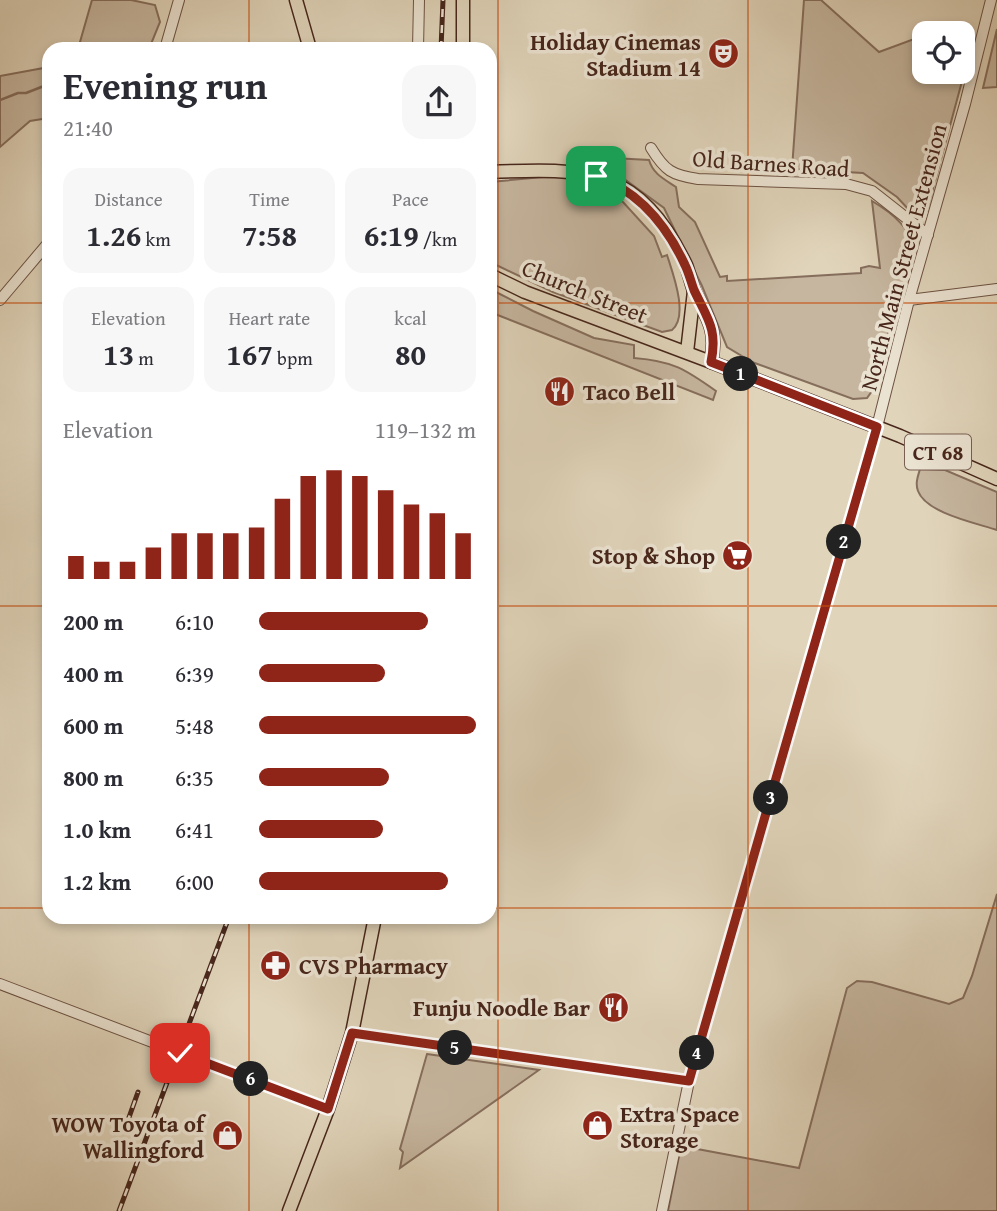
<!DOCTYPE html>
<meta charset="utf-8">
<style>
:root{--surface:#fff;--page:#f7f7f7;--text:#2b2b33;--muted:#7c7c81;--accent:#8f2418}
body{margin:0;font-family:"Gentium Book Plus",serif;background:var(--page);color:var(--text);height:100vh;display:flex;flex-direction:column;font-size:26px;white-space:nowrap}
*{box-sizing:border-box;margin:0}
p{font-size:23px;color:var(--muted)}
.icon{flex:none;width:38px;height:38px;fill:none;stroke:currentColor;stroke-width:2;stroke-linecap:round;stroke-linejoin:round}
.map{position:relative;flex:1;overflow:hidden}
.drawer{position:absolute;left:42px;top:42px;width:455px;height:882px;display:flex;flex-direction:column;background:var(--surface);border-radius:21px;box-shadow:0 4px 10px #0003}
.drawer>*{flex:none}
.controls{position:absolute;left:912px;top:21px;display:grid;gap:14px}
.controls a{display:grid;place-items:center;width:63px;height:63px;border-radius:14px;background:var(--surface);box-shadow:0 4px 10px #0003;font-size:35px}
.pin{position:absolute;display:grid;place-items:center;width:60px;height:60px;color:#fff;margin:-30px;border-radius:14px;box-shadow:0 4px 10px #0006}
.km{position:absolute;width:35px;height:35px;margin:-18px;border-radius:50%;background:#222;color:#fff;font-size:19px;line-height:35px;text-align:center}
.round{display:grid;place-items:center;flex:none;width:74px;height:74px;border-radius:21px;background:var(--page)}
.summary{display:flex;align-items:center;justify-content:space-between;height:119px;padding:0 21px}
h1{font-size:38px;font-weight:600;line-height:52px}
.figures{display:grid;grid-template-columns:repeat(3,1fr);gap:10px;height:119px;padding:7px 21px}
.figures div{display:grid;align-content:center;border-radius:18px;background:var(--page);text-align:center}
.figures b{font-size:30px;font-weight:600}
.figures small{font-size:19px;font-weight:400}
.figures p{font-size:19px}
.chart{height:196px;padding:14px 21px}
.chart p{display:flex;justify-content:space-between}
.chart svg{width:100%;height:126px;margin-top:7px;stroke:var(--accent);stroke-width:6}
ul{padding:0 21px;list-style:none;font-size:23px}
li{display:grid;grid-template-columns:112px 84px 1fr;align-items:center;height:52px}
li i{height:18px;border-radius:9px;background:var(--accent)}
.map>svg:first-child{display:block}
.green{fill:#c6b69f;stroke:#866e5d;stroke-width:2}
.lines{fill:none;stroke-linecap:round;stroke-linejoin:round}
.stream{stroke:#846b5a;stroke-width:2.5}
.minor-casing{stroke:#6d5243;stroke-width:12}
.major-casing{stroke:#47261b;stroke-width:15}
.minor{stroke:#ebe3d2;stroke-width:10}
.major{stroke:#e0d4ba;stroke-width:12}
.rail-casing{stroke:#47261b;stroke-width:5}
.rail{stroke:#ebe3d2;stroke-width:2.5;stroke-dasharray:8;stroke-linecap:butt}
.route-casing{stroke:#fff;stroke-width:14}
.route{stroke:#8f2418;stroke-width:9}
.grid{fill:none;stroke:#c84f0f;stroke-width:2;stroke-opacity:0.55}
.labels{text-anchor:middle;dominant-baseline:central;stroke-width:7;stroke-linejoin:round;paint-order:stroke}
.shield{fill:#ebe3d2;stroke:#785f52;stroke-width:2}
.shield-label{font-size:21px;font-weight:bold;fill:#47261b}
.poi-label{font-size:23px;font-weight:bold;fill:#47261b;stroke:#ebe3d2;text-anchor:end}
.street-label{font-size:23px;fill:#47261b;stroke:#ebe3d2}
</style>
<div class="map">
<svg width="997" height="1211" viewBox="0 0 997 1211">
<rect width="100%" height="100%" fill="#e0d4ba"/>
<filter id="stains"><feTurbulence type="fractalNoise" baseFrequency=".00286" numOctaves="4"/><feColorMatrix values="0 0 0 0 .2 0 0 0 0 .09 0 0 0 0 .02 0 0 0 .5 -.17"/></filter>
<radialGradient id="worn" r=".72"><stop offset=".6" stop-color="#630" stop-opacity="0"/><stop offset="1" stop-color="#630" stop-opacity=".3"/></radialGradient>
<g class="green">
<polygon points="92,0 131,0 155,5 160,22 149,49 78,49"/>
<polygon points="804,0 821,0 879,52 914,39 924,43 924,72 962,72 963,57 968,59 927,211 919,213 910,211 897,197 863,173 792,169"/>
<polygon points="997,29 997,87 983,88"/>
<polygon points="49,67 49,118 30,121 0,147 0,76"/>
<path d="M594,157l55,3c4,14 15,19 27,27l3,20 16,15 25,55 7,-1v5l134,-8v-5l8,-2 11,2 -8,-67c17,10 38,25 41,46l-41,144 -5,7 -14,1 -101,-37 -25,-15 -25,-61 -38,-78z"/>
<path d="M565,175l3,4 25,5 30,18 31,34 8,21 5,-2c6,19 22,61 5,75l-10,2 -109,-40 -63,-30v-80z"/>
<path d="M490,289l43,22 61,27 40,7v13c39,3 51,11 82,33l-3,9 -223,-88z"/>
<path d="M920,469l25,1 52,22v38c-21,-7 -71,-17 -79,-39 -3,-8 0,-15 2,-22z"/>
<polygon points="997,894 997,1211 668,1211 681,1146 799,1168 847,988 857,981 872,982 949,1004 963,998 972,976"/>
<polygon points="427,1054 539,1070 400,1168 403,1152 400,1149"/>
</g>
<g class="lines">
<polyline class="stream" points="0,100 18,93 26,93 49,84"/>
<defs>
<g id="minor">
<polyline points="165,49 179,0"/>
<polyline points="418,49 419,0"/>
<path d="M651,148c14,23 21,27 47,31l148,5 26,7 56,44"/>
<polyline points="0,300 49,242"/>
<polyline points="909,300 997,289"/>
<polyline points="0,984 328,1109"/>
<polyline points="352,1033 689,1081"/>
<polyline points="662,1211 689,1081 877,427 909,300 965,104 991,0"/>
</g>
<g id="major">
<polyline points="296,0 310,49"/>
<polyline points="463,49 463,0"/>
<path d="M490,172c97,-4 149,-5 196,93 3,8 5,17 8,26 13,27 24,38 17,71"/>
<polyline points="490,275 525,292 711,362 900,436 997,479"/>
<polyline points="687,352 694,291"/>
<polyline points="289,1211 328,1109 352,1033 375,917"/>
</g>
</defs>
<use href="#minor" class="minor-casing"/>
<use href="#major" class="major-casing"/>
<use href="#minor" class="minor"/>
<use href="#major" class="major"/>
<defs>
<g id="rail">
<polyline points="441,49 443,0"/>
<polyline points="127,1123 138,1092"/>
<polyline points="119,1211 229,917"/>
</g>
</defs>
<use href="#rail" class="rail-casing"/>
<use href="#rail" class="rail"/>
</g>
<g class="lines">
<defs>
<path id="route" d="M180,1053l148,56 24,-76 337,48 188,-654 -166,-65c7,-33 -4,-44 -17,-72 -3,-8 -5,-17 -9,-25 -19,-41 -46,-74 -89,-89"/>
</defs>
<use href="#route" class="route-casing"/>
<use href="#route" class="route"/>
</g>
<path class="grid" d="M249,0v49M498,0v1211M748,0v1211M0,303h49M490,303h507M0,606h49M490,606h507M0,908h49M490,908h507M249,917v294"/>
<defs>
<symbol id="theatre-disc" viewBox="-11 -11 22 22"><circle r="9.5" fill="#8f2418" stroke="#ebe3d2"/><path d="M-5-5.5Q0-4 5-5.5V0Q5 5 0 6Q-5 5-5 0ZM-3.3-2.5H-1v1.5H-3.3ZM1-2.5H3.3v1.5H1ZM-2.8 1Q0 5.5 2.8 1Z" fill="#fff"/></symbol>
<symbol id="restaurant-disc" viewBox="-11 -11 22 22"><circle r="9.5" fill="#8f2418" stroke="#ebe3d2"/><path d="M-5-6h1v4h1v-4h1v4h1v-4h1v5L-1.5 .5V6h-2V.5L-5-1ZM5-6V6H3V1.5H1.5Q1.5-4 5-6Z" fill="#fff"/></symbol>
<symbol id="supermarket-disc" viewBox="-11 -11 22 22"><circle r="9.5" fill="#8f2418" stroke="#ebe3d2"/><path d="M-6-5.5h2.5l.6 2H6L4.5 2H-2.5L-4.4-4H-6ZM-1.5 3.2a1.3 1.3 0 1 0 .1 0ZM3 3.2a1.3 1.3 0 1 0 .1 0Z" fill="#fff"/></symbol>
<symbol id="pharmacy-disc" viewBox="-11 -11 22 22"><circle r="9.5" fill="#8f2418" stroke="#ebe3d2"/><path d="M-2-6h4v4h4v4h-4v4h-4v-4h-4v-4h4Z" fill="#fff"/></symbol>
<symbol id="shop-disc" viewBox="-11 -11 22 22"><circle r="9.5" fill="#8f2418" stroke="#ebe3d2"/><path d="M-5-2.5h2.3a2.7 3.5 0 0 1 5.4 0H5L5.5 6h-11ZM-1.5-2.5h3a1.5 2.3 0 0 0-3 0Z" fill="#fff"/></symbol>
</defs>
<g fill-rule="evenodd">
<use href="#theatre-disc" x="706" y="36" width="35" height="35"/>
<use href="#restaurant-disc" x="542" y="374" width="35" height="35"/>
<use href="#supermarket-disc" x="720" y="538" width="35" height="35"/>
<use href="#pharmacy-disc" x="258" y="948" width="35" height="35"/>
<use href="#restaurant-disc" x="596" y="990" width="35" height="35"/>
<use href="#shop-disc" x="580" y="1108" width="35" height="35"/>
<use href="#shop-disc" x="210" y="1118" width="35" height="35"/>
</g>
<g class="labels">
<rect class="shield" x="905" y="434.5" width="66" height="35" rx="5"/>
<g class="shield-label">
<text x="938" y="452">CT 68</text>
</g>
<g class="poi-label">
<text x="701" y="41">Holiday Cinemas<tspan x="701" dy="26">Stadium 14</tspan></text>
<text x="583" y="391" text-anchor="start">Taco Bell</text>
<text x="715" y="555">Stop &amp; Shop</text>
<text x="299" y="965" text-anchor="start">CVS Pharmacy</text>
<text x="590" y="1007">Funju Noodle Bar</text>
<text x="620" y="1113" text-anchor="start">Extra Space<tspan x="620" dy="26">Storage</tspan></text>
<text x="204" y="1123">WOW Toyota of<tspan x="204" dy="26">Wallingford</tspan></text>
</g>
<g class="street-label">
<text transform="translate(771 163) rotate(4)">Old Barnes Road</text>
<text transform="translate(903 257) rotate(-75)">North Main Street Extension</text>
<text transform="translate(585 291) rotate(22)">Church Street</text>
</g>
</g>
<rect width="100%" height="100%" filter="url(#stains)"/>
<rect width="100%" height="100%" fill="url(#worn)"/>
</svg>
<div class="controls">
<a><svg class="icon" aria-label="locate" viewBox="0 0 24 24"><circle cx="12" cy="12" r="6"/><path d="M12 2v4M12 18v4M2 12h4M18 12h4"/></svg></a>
</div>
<div class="pin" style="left:596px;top:176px;background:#1e9e55"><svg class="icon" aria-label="arrive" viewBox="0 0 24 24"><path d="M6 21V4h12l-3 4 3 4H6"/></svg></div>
<div class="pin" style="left:180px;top:1053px;background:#d93025"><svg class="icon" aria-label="check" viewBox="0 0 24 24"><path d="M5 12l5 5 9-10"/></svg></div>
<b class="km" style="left:741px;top:374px">1</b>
<b class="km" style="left:844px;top:542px">2</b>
<b class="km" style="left:771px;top:798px">3</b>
<b class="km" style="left:697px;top:1053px">4</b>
<b class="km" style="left:455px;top:1048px">5</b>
<b class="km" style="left:251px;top:1079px">6</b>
<section class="drawer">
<div class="summary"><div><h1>Evening run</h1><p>21:40</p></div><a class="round"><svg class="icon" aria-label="share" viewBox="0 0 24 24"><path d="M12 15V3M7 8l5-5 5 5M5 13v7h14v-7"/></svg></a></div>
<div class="figures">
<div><p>Distance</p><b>1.26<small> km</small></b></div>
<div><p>Time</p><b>7:58</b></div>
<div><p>Pace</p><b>6:19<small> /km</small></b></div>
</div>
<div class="figures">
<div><p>Elevation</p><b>13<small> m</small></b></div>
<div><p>Heart rate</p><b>167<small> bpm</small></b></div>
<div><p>kcal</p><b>80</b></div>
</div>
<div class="chart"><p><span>Elevation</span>119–132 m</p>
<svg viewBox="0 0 160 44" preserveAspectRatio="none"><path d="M5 44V36M15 44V38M25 44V38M35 44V33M45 44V28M55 44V28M65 44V28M75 44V26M85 44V16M95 44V8M105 44V6M115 44V8M125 44V13M135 44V18M145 44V21M155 44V28"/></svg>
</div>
<ul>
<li><b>200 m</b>6:10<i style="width:78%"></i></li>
<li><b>400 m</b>6:39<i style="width:58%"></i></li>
<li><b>600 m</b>5:48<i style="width:100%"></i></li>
<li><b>800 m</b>6:35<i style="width:60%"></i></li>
<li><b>1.0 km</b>6:41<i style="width:57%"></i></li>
<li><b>1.2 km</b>6:00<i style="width:87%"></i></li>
</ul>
</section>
</div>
